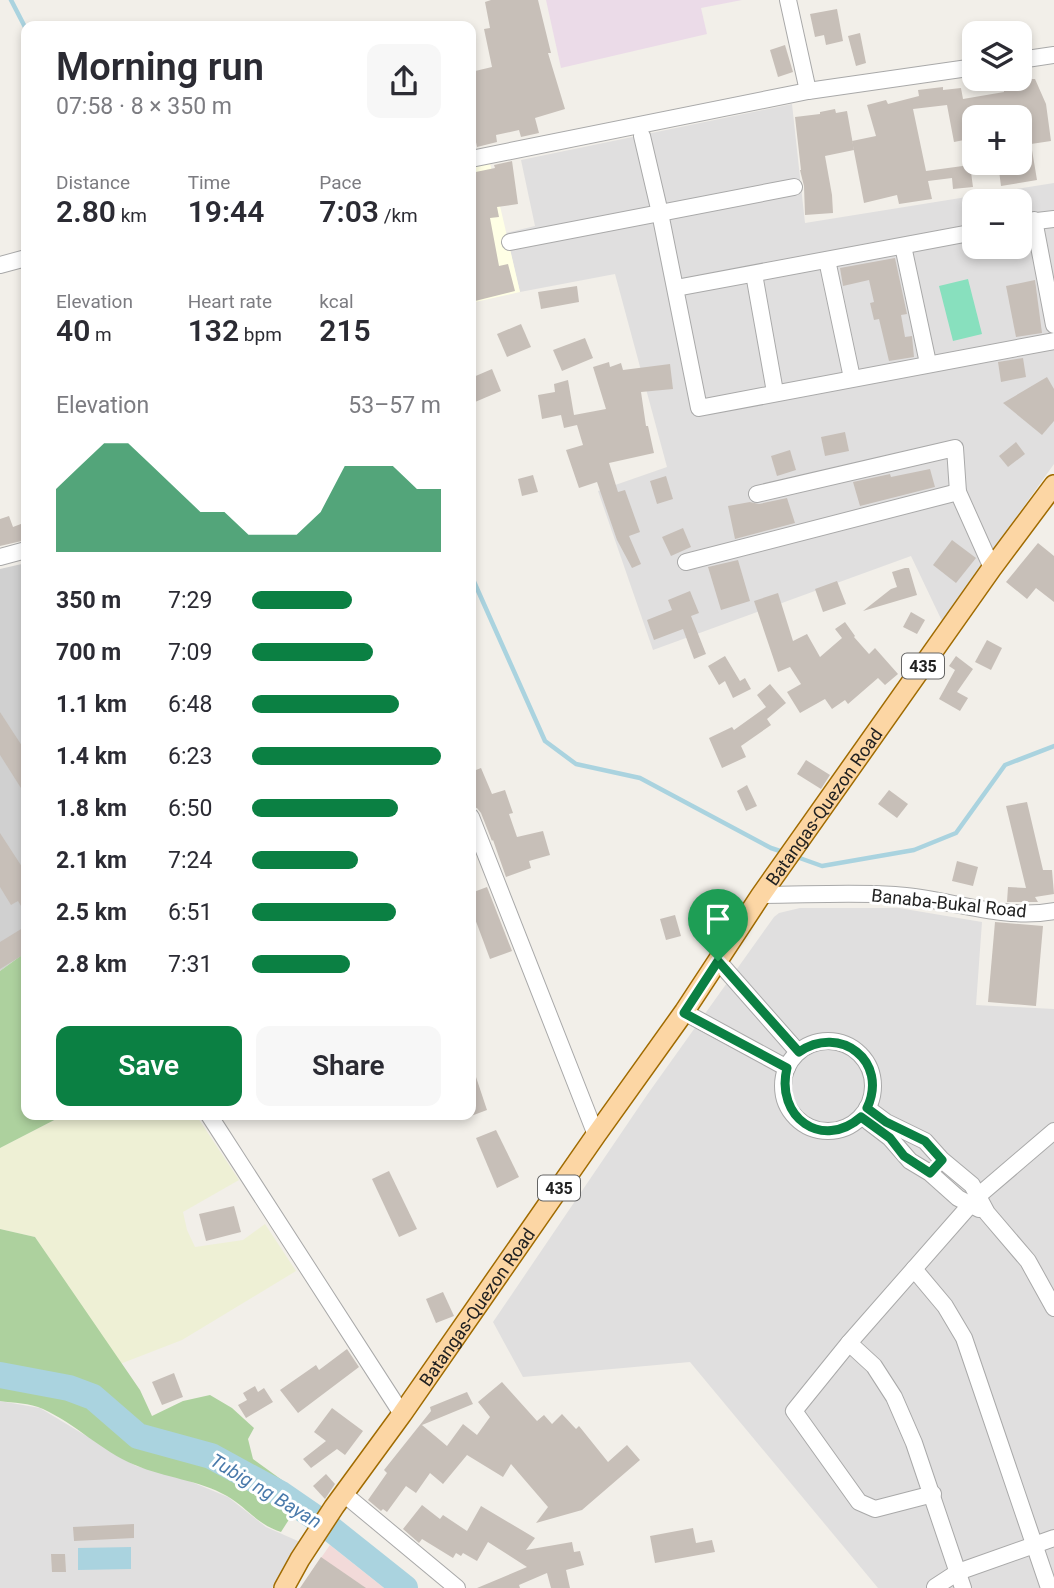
<!DOCTYPE html>
<meta charset="utf-8">
<style>
:root{--surface:#fff;--page:#f7f7f7;--text:#2b2b33;--muted:#7c7c81;--accent:#0b8043}
body{margin:0;font-family:Roboto,sans-serif;background:var(--page);color:var(--text);height:100vh;display:flex;flex-direction:column;font-size:26px;white-space:nowrap}
*{box-sizing:border-box;margin:0}
p{font-size:23px;color:var(--muted)}
.icon{flex:none;width:38px;height:38px;fill:none;stroke:currentColor;stroke-width:2;stroke-linecap:round;stroke-linejoin:round}
.map{position:relative;flex:1;overflow:hidden}
.sheet{position:absolute;left:21px;top:21px;width:455px;height:1099px;display:flex;flex-direction:column;background:var(--surface);border-radius:14px;box-shadow:0 4px 10px #0003}
.sheet>*{flex:none}
.buttons{position:absolute;left:962px;top:21px;display:grid;gap:14px}
.buttons a{display:grid;place-items:center;width:70px;height:70px;border-radius:14px;background:var(--surface);box-shadow:0 4px 10px #0003;font-size:35px}
.pin{position:absolute;display:grid;place-items:center;width:60px;height:60px;color:#fff;margin:-72px -30px;border-radius:50% 50% 50% 0;rotate:-45deg;box-shadow:0 0 7px #0007}
.pin .icon{rotate:45deg}
.round{display:grid;place-items:center;flex:none;width:74px;height:74px;border-radius:14px;background:var(--page)}
.headline{display:flex;align-items:center;justify-content:space-between;height:119px;padding:0 35px}
h1{font-size:38px;font-weight:600;line-height:52px}
.figures{display:grid;grid-template-columns:repeat(3,1fr);gap:10px;height:119px;padding:7px 35px}
.figures div{display:grid;align-content:center}
.figures b{font-size:30px;font-weight:600}
.figures small{font-size:19px;font-weight:400}
.figures p{font-size:19px}
.chart{height:196px;padding:14px 35px}
.chart p{display:flex;justify-content:space-between}
.chart svg{width:100%;height:126px;margin-top:7px;fill:var(--accent);opacity:.7}
.button{display:flex;gap:14px;margin-top:auto;padding:14px 35px}
.button a{flex:1;height:80px;border-radius:14px;background:var(--accent);color:#fff;font-size:28px;font-weight:600;line-height:80px;text-align:center}
.button a+a{background:var(--page);color:var(--text)}
ul{padding:0 35px;list-style:none;font-size:23px}
li{display:grid;grid-template-columns:112px 84px 1fr;align-items:center;height:52px}
li i{height:18px;border-radius:9px;background:var(--accent)}
.map>svg:first-child{display:block}
.residential{fill:#e0dfdf;fill-rule:evenodd}
.commercial{fill:#f2dad9}
.industrial{fill:#ebdbe8}
.education{fill:#ffffe5}
.religious{fill:#d0d0d0}
.farmland{fill:#eef0d5}
.forest{fill:#add19e}
.pitch{fill:#88e0be}
.water{fill:#aad3df}
.lines{fill:none;stroke-linecap:round;stroke-linejoin:round}
.stream{stroke:#aad3df;stroke-width:4.5}
.river{stroke:#aad3df;stroke-width:26}
.building{fill:#c7bfb8}
.minor-casing{stroke:#a9a9a9;stroke-width:18}
.major-casing{stroke:#a06b00;stroke-width:22}
.minor{stroke:#fff;stroke-width:16}
.major{stroke:#fcd6a4;stroke-width:19}
.route-casing{stroke:#fff;stroke-width:14}
.route{stroke:#0b8043;stroke-width:9}
.labels{text-anchor:middle;dominant-baseline:central;stroke-width:6;stroke-linejoin:round;paint-order:stroke}
.shield{fill:#fff;stroke:#646464;stroke-width:2}
.shield-label{font-size:16px;font-weight:bold;fill:#222}
.street-label{font-size:18px;fill:#222;stroke:#fff}
.water-label{font-size:19px;font-style:italic;fill:#4a7aab;stroke:#fff}
</style>
<div class="map">
<svg width="1054" height="1588" viewBox="0 0 1054 1588">
<rect width="100%" height="100%" fill="#f2efe9"/>
<g class="residential">
<path d="M792,104l13,119 249,-40v281l-112,157 -31,-65 -258,94 -55,-159 69,-24 -52,-193 -95,18 -14,-59 29,-7 -14,-66zM975,201h45v46h-45z"/>
<polygon points="800,908 899,908 982,922 976,1005 1054,1009 1054,1588 878,1588 690,1362 523,1377 493,1322 647,1095 774,917 779,913"/>
<polygon points="0,1401 40,1408 136,1466 182,1478 228,1497 266,1527 307,1545 272,1588 0,1588"/>
</g>
<polygon class="commercial" points="330,1545 384,1588 300,1588"/>
<polygon class="industrial" points="546,0 742,0 701,8 707,34 561,68"/>
<polygon class="education" points="490,163 520,292 471,303 471,167"/>
<polygon class="religious" points="26,563 26,952 0,971 0,569"/>
<polygon class="farmland" points="64,1115 196,1115 239,1180 183,1212 187,1230 195,1247 243,1240 265,1224 296,1271 182,1340 120,1364 35,1237 0,1229 0,1148"/>
<g class="forest">
<polygon points="26,952 26,1115 64,1115 0,1148 0,971"/>
<path d="M0,1229l35,8 105,153 12,26 31,-15 27,-6 22,13 22,20 -6,11 5,20 51,37 -23,36c-25,-8 -33,-24 -54,-36 -28,-16 -62,-18 -92,-31 -34,-14 -59,-41 -92,-56 -13,-6 -30,-6 -43,-8z"/>
</g>
<polygon class="pitch" points="968,279 982,334 953,341 939,286"/>
<polygon class="water" points="131,1547 131,1569 78,1570 78,1548"/>
<g class="lines">
<g class="stream">
<polyline points="11,0 26,29"/>
<polyline points="471,575 545,741 576,764 640,778 771,848 786,853"/>
<polyline points="794,856 822,866 914,850 956,833 1005,765 1054,746"/>
</g>
<polyline class="river" points="0,1375 69,1388 93,1397 138,1436 211,1456 281,1494 326,1525 405,1588"/>
</g>
<g class="building">
<polygon points="491,0 538,0 551,53 548,53 565,109 535,118 539,133 521,137 519,130 496,135 497,142 477,147 471,118 471,72 492,67 484,29 490,28 485,2"/>
<polygon points="837,9 843,41 826,45 824,35 815,37 810,14"/>
<polygon points="860,33 866,63 856,66 848,36"/>
<polygon points="785,45 793,72 778,77 770,50"/>
<polygon points="1003,79 1035,79 1046,104 1051,141 1031,144 1037,180 1001,186 998,163 1020,163 1020,117 970,117 974,138 954,142 947,105 913,109 926,171 970,165 973,187 953,189 952,178 928,181 932,199 899,204 897,195 864,203 852,141 876,136 867,105 886,100 888,104 919,96 918,90 943,87 943,90 961,88 963,99 1004,92"/>
<polygon points="835,109 836,113 847,111 854,150 825,156 832,195 833,213 805,215 804,186 800,170 801,170 795,117 820,114 820,112"/>
<polygon points="512,161 518,204 497,207 499,217 490,218 499,266 508,264 515,291 471,302 471,173 495,168 494,165"/>
<polygon points="895,258 907,314 901,315 905,337 912,336 914,357 889,361 879,319 874,320 870,303 874,302 869,280 843,286 840,268"/>
<polygon points="1035,280 1042,333 1016,337 1006,286"/>
<polygon points="577,286 579,302 541,309 538,292"/>
<polygon points="521,324 531,347 507,357 497,334"/>
<polygon points="585,338 593,358 562,371 553,350"/>
<polygon points="1023,358 1026,377 1001,382 998,362"/>
<polygon points="609,362 610,367 621,363 623,370 670,364 673,389 641,392 646,426 648,426 654,453 609,463 618,492 625,490 640,532 629,536 641,564 632,568 617,540 597,482 579,488 566,450 583,445 577,425 564,428 561,415 542,419 538,395 555,392 554,384 568,380 574,415 606,409 593,367"/>
<polygon points="492,369 501,391 475,402 471,393 471,378"/>
<polygon points="1047,377 1054,389 1054,421 1042,435 1003,403"/>
<polygon points="845,432 849,451 825,456 821,437"/>
<polygon points="1016,442 1025,454 1008,467 999,456"/>
<polygon points="790,450 796,470 777,476 771,456"/>
<polygon points="930,469 935,487 860,506 853,482 890,474 891,477"/>
<polygon points="533,475 538,492 522,496 518,479"/>
<polygon points="666,476 673,499 657,504 650,481"/>
<polygon points="787,498 795,523 735,539 728,506 750,502 759,504"/>
<polygon points="9,516 13,527 26,522 26,540 0,546 0,519"/>
<polygon points="683,528 691,547 671,556 662,537"/>
<polygon points="952,540 976,558 956,583 933,565"/>
<polygon points="1038,543 1054,556 1054,602 1036,588 1027,599 1006,582"/>
<polygon points="738,560 750,601 721,610 708,567"/>
<polygon points="905,568 909,568 917,595 863,611 891,589 897,587 892,572"/>
<polygon points="837,581 846,604 823,612 815,589"/>
<polygon points="690,591 699,613 691,616 706,654 694,659 683,629 654,640 647,620 672,610 668,600"/>
<polygon points="778,593 793,641 807,634 820,657 842,638 835,629 845,622 855,636 854,637 869,654 875,648 898,674 885,685 878,678 848,704 845,700 832,709 825,699 800,713 787,692 801,684 790,667 778,672 754,601"/>
<polygon points="911,612 925,620 917,634 903,627"/>
<polygon points="987,640 1002,648 991,670 975,662"/>
<polygon points="725,656 740,681 745,678 751,689 733,698 725,681 719,685 708,666"/>
<polygon points="956,656 973,669 957,692 968,698 960,711 939,699 955,670 949,666"/>
<polygon points="770,684 786,703 767,719 771,725 741,746 746,757 722,768 709,738 732,727 734,730 766,707 757,695"/>
<polygon points="0,712 26,752 26,796 0,755"/>
<polygon points="806,760 830,775 821,789 797,774"/>
<polygon points="481,768 492,794 505,790 513,813 509,814 517,837 543,831 550,855 529,861 531,868 506,877 493,840 492,841 481,813 477,808 471,807 471,772"/>
<polygon points="747,785 757,806 746,811 737,791"/>
<polygon points="889,790 908,804 897,818 878,804"/>
<polygon points="1027,802 1043,870 1052,870 1054,894 1035,897 1038,902 1007,902 1008,887 1026,888 1006,806"/>
<polygon points="0,833 26,873 26,914 18,901 11,905 0,887"/>
<polygon points="957,861 978,867 973,886 952,881"/>
<polygon points="487,887 512,951 490,959 471,908 471,893"/>
<polygon points="675,915 681,936 666,940 660,919"/>
<polygon points="707,915 721,926 711,938 697,928"/>
<polygon points="995,922 1043,926 1036,1006 988,1002"/>
<polygon points="26,926 26,953 0,969 0,942"/>
<polygon points="471,1068 473,1068 487,1110 471,1116"/>
<polygon points="496,1130 519,1177 497,1188 476,1138"/>
<polygon points="389,1171 417,1229 399,1237 372,1179"/>
<polygon points="234,1206 241,1232 206,1241 199,1214"/>
<polygon points="443,1292 454,1316 436,1323 426,1299"/>
<polygon points="347,1349 359,1367 298,1413 280,1390 316,1365 319,1370"/>
<polygon points="174,1373 183,1397 162,1405 152,1382"/>
<polygon points="502,1382 537,1421 544,1415 552,1424 562,1414 576,1429 579,1426 608,1462 627,1445 640,1460 582,1510 536,1523 548,1507 511,1464 503,1477 467,1455 443,1484 430,1473 416,1493 406,1486 387,1512 383,1509 381,1511 368,1500 387,1473 384,1470 431,1411 430,1407 467,1392 473,1404 422,1425 447,1446 463,1424 477,1435 490,1417 478,1402"/>
<polygon points="255,1386 258,1392 264,1388 273,1402 246,1418 238,1405 247,1400 243,1393"/>
<polygon points="332,1408 363,1431 345,1455 337,1449 311,1468 303,1459 326,1441 314,1432"/>
<polygon points="326,1474 335,1484 325,1499 313,1486"/>
<polygon points="422,1505 440,1519 443,1515 467,1531 481,1506 535,1538 526,1550 572,1542 574,1552 580,1551 584,1565 566,1570 570,1588 551,1588 547,1573 519,1585 520,1588 477,1588 527,1567 488,1542 477,1561 463,1553 461,1556 456,1553 453,1558 422,1539 419,1543 403,1529"/>
<polygon points="134,1524 134,1538 74,1541 73,1527"/>
<polygon points="693,1528 696,1543 712,1540 715,1552 655,1563 650,1536"/>
<polygon points="51,1554 65,1554 66,1572 52,1572"/>
<polygon points="321,1557 366,1588 300,1588"/>
</g>
<g class="lines">
<defs>
<g id="minor">
<polyline points="788,0 808,91"/>
<polyline points="1020,60 1054,55"/>
<polyline points="642,136 660,213 699,408 1054,341"/>
<polyline points="471,159 808,91 975,67"/>
<polyline points="1034,220 1054,325"/>
<polyline points="1020,223 1054,219"/>
<polyline points="510,242 794,187"/>
<polyline points="903,246 928,363"/>
<polyline points="827,260 852,378"/>
<polyline points="0,265 26,258"/>
<polyline points="754,274 775,392"/>
<polyline points="676,288 975,232"/>
<polyline points="757,494 955,448 958,492 992,568"/>
<polyline points="0,557 26,550"/>
<polyline points="686,562 958,492"/>
<polyline points="471,817 596,1135"/>
<path d="M761,895c44,0 89,-3 134,0 52,3 106,26 159,16"/>
<polyline points="718,961 798,1052"/>
<polyline points="684,1012 787,1068"/>
<circle cx="828" cy="1086" r="45"/>
<polyline points="867,1108 886,1122 925,1141 942,1160 972,1185 987,1213 1028,1261 1054,1308"/>
<polyline points="209,1115 402,1414"/>
<polyline points="869,1122 890,1138 910,1161 930,1173 958,1198 979,1209"/>
<polyline points="914,1269 945,1306 964,1338 1049,1588"/>
<polyline points="849,1343 874,1366 894,1397 914,1443 963,1588"/>
<polyline points="344,1494 457,1588"/>
<polyline points="933,1494 875,1509 859,1502 794,1411 849,1343 978,1196 1054,1131"/>
<polyline points="935,1587 958,1572 1054,1538"/>
</g>
<g id="major">
<path id="s1" d="M284,1588l16,-29 34,-52 68,-93 194,-279 88,-123 77,-117 231,-327 62,-83"/>
</g>
</defs>
<use href="#minor" class="minor-casing"/>
<use href="#major" class="major-casing"/>
<use href="#minor" class="minor"/>
<use href="#major" class="major"/>
</g>
<g class="lines">
<defs>
<path id="route" d="M718,961l81,91c41,-28 90,9 68,56l19,14 39,19 17,19 -12,13 -26,-17 -14,-18 -29,-21c-39,34 -86,0 -74,-49l-103,-55z"/>
</defs>
<use href="#route" class="route-casing"/>
<use href="#route" class="route"/>
</g>
<g class="labels">
<g class="shield">
<rect x="902" y="653.5" width="42" height="25" rx="5"/>
<rect x="538" y="1175.5" width="42" height="25" rx="5"/>
</g>
<g class="shield-label">
<text x="923" y="666">435</text>
<text x="559" y="1188">435</text>
</g>
<g class="street-label">
<text stroke="none"><textPath href="#s1" startOffset="950">Batangas-Quezon Road</textPath></text>
<text transform="translate(949 903) rotate(6)">Banaba-Bukal Road</text>
<text stroke="none"><textPath href="#s1" startOffset="341">Batangas-Quezon Road</textPath></text>
</g>
<g class="water-label">
<text transform="translate(266 1491) rotate(31)">Tubig ng Bayan</text>
</g>
</g>
</svg>
<div class="buttons">
<a><svg class="icon" aria-label="layers" viewBox="0 0 24 24"><path d="M12 4l9 5-9 5-9-5zM3 14l9 5 9-5"/></svg></a>
<a>+</a>
<a>−</a>
</div>
<div class="pin" style="left:718px;top:961px;background:#1e9e55"><svg class="icon" aria-label="arrive" viewBox="0 0 24 24"><path d="M6 21V4h12l-3 4 3 4H6"/></svg></div>
<section class="sheet">
<div class="headline"><div><h1>Morning run</h1><p>07:58 · 8 × 350 m</p></div><a class="round"><svg class="icon" aria-label="share" viewBox="0 0 24 24"><path d="M12 15V3M7 8l5-5 5 5M5 13v7h14v-7"/></svg></a></div>
<div class="figures">
<div><p>Distance</p><b>2.80<small> km</small></b></div>
<div><p>Time</p><b>19:44</b></div>
<div><p>Pace</p><b>7:03<small> /km</small></b></div>
</div>
<div class="figures">
<div><p>Elevation</p><b>40<small> m</small></b></div>
<div><p>Heart rate</p><b>132<small> bpm</small></b></div>
<div><p>kcal</p><b>215</b></div>
</div>
<div class="chart"><p><span>Elevation</span>53–57 m</p>
<svg viewBox="0 0 160 44" preserveAspectRatio="none"><path d="M0 44V22L10 14L20 6L30 6L40 14L50 22L60 30L70 30L80 38L90 38L100 38L110 30L120 14L130 14L140 14L150 22L160 22V44z"/></svg>
</div>
<ul>
<li><b>350 m</b>7:29<i style="width:53%"></i></li>
<li><b>700 m</b>7:09<i style="width:64%"></i></li>
<li><b>1.1 km</b>6:48<i style="width:78%"></i></li>
<li><b>1.4 km</b>6:23<i style="width:100%"></i></li>
<li><b>1.8 km</b>6:50<i style="width:77%"></i></li>
<li><b>2.1 km</b>7:24<i style="width:56%"></i></li>
<li><b>2.5 km</b>6:51<i style="width:76%"></i></li>
<li><b>2.8 km</b>7:31<i style="width:52%"></i></li>
</ul>
<div class="button"><a>Save</a><a>Share</a></div>
</section>
</div>
